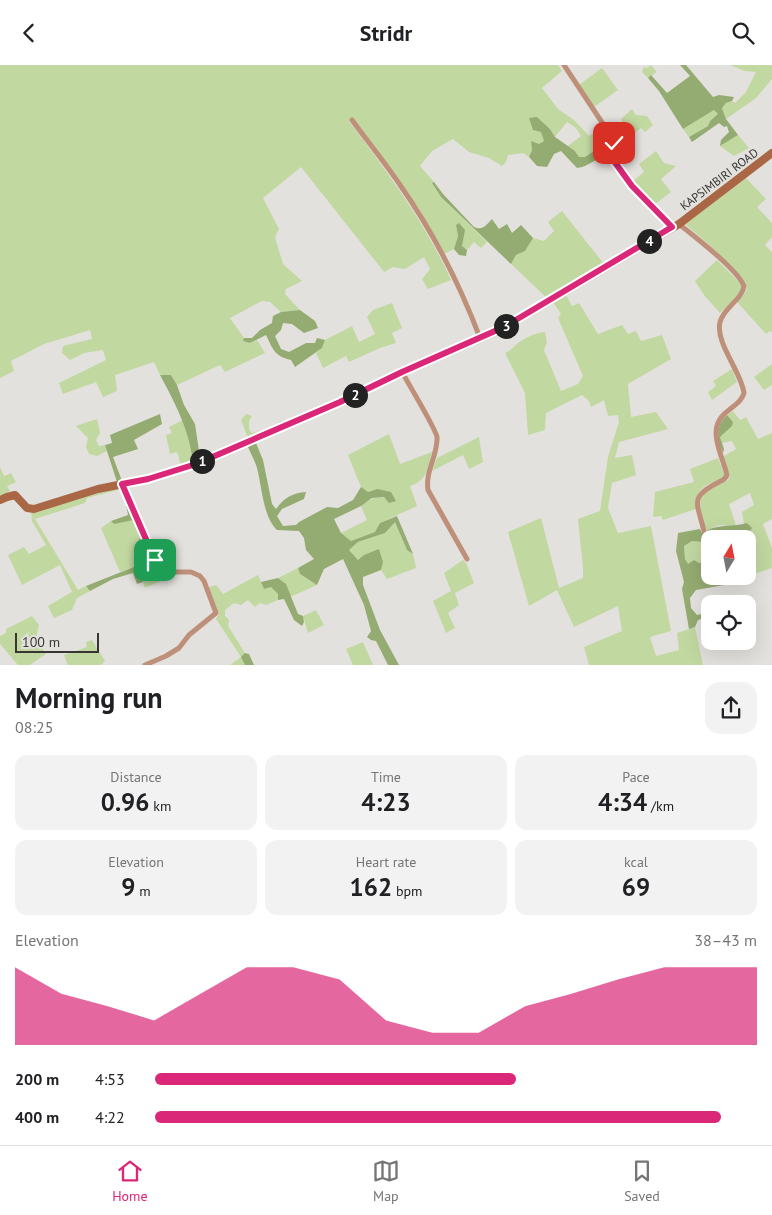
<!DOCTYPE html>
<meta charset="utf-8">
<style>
:root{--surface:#fff;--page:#f2f2f2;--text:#202124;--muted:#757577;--line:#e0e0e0;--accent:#db2777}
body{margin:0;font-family:"PT Sans",sans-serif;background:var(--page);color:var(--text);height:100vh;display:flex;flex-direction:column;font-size:19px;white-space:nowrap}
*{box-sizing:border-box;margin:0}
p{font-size:16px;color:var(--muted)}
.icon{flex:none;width:28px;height:28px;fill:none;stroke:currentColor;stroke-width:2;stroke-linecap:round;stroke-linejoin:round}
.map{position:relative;height:600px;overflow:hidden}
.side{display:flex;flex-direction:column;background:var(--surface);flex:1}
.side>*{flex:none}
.needle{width:32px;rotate:10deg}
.tools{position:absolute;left:701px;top:465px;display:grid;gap:10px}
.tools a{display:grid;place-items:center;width:55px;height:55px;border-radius:10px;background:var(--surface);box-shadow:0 5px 20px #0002;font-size:25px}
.scale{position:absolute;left:15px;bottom:12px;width:84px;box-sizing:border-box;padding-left:5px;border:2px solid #373634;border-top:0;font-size:14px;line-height:18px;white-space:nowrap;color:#373634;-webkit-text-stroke:4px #e3e1dd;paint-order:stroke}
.pin{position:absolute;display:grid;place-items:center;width:42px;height:42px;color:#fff;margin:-21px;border-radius:10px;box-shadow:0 2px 8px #0006}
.km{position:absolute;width:25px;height:25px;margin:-12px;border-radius:50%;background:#222;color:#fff;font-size:14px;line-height:25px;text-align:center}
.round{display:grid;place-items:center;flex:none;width:52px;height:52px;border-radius:15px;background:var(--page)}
.summary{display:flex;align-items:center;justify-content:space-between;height:85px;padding:0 15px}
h1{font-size:28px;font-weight:800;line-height:38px}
.metrics{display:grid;grid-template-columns:repeat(3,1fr);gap:8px;height:85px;padding:5px 15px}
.metrics div{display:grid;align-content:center;border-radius:12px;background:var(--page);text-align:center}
.metrics b{font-size:25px;font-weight:800}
.metrics small{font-size:14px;font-weight:400}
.metrics p{font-size:14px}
.chart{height:140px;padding:10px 15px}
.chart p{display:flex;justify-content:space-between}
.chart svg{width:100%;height:90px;margin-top:5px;fill:var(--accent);opacity:.7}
ul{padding:0 15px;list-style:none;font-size:16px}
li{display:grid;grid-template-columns:80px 60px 1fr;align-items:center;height:38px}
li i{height:12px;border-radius:6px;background:var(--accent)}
header{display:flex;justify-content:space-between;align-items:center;height:65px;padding:0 15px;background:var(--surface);font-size:22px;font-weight:800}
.dock{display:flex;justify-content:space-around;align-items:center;height:70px;border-top:1px solid var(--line);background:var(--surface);font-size:14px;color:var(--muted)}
.dock a{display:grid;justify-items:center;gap:2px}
.dock .active{color:var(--accent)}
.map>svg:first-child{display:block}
.green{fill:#c2d8a1}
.forest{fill:#94ab71}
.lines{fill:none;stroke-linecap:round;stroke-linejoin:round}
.street{stroke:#be9079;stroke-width:5}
.secondary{stroke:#a96745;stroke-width:8}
.route-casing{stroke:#fff;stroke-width:10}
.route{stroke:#db2777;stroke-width:6}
.labels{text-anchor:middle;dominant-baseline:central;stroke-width:4;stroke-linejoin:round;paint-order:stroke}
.street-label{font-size:12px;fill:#373634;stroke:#e3e1dd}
</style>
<header><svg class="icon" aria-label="back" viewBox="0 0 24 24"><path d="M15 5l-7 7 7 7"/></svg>Stridr<svg class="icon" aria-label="search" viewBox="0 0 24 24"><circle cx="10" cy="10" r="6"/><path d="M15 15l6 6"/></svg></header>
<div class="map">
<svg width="772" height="600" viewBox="0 0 772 600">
<rect width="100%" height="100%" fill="#e3e1dd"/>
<g class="green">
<path d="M0,0h558l4,6 -20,17 16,21 16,11 15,16 13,-8 9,12v4l-4,6 -8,3 -5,-2 -9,6h-6l-4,-6 -7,-5 13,-10 -5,-8 -9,-6 -12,15 -5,-8 -13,-12 7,24 -12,9 -3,7 -6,-4 -15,2 -2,7 -4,4 -13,-8 -20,-6 -16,-13 -21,12 -12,15 14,16 -2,1 9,14 46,45 -6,6 -7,-6 -7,8 -5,-4 -6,-21 2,11 -4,13 -10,5 -24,-44 -67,-92 -4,3c38,51 76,101 102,159l-23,9 -6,-10 8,-10 -6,-12 -19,12 -12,-2 -9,5 -83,-105 -38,31 16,31 -4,8 8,27 19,17 -16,8 -1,5 15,16 -19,2 -11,-10 -8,-1 -32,17 14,20v3l6,2 7,-3 8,13 -40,19 -5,-7 -43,20 -6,-10h-11l-6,-13 -39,13 2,16 -14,6 -7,-15 -33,12 -4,-11 47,-23 -3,-10 -19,3 -14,7 -8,-7 1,-7 29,-7 -2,-9 -46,14 -33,17 3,10 -14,7z"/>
<polygon points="651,0 657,7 648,13 642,7 644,2 647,3"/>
<polygon points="730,0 772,0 772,14 756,33 726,54 722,43 726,38 732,36 735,38 746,27 756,7 745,6"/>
<polygon points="602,3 618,25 594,42 579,20"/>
<polygon points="632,44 636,50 647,51 653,60 645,67 641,63 624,76 630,84 616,95 611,88 617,76 612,69 624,60 621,54"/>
<polygon points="714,45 719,49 710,56 708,61 689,72 683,64"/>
<polygon points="738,70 749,83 734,91 720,81"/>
<polygon points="656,86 664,98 676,101 661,114 671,127 654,140 632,117 644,107 639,99"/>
<path d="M746,113l20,21 -9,8 15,16v14l-7,8 7,7v80l-2,-1 -4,3 -29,-32c6,-6 11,-10 9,-18l-32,-35 -29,-25z"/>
<polygon points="562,146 604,199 548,234 511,199 516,190 525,186 533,173 544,176 554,166 548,157"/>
<polygon points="717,195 742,220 740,228 720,248 704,230 695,216"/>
<path d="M566,230l6,11 7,-3 19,31 24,-9 6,9 8,-3 5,10 21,-6 9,24 -43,25 3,33 25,-5 12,17 -49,13 -4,16 17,-3 4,20 -24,8 -4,25 10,25 33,-7 20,105 -21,6 6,19 23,-6 -2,-17 18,-6 8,38h-114l-5,-18 38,-16 -4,-25 -44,21 -17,-37 -28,16 -21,-74 33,-14 18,70 24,-10v-10l-5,-49 22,-8 8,-54 11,-35 -1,-7 -10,1 -4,-16 -13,7 -2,-6 -7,-6 -36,18 -1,17 -17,5 -3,-42 -20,-40c6,-2 8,-6 13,-10 8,-6 17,-10 27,-11l2,10 -3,8 17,41 17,-7 5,-8 -25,-58 3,-4 -8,-12z"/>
<polygon points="392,238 402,263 392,268 396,278 380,283 349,297 346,291 323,303 316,288 322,283 325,275 352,261 359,277 375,269 367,252 373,245"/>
<polygon points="772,299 772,320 764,325 754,312"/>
<polygon points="732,304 737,317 712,335 708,327 716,321 713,316"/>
<path d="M733,346l7,9 6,-3 12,22 14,-6v86l-9,5 9,24v20l-24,8v-26l2,-1 2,-6 -3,-10 2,-5 -4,-5 -3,1 -2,-12 12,-7 -4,-12 -21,11 7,22 -17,-1 -12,5c-3,-5 -4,-10 -5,-16 -7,-23 9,-25 26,-34l2,-4 -6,-20 12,-7 -4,-8 -10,2 -2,-6 13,-15 -6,-7z"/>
<polygon points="246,349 252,351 249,356 249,364 252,368 270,363 281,356 287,357 248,373 241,355"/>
<polygon points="97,354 100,368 96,375 99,381 105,380 107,386 97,391 89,389 86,382 88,373 76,361"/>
<polygon points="183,355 190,380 193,397 181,400 177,387 170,389 166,370 172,368 169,362"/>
<path d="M389,369l11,30 32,-12c-5,17 -4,28 -22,34l7,20 -37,17 -5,9 -24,9 -10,-8 26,-13 -6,-14c13,-10 19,-11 35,-5l-19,-12 -9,3 -7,-5 -13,-32z"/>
<polygon points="479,372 483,397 469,404 463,390 432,406 437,393"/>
<path d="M718,393l7,17 -2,3c-16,7 -29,9 -27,31l-33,11 -2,-4 -8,1 2,-25 39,-10 -4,-13z"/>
<polygon points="0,402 4,411 11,408 16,417 7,421 10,426 0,431"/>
<polygon points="121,422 121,424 87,433 85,438 35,454 78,525 86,521 90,526 77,533 72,545 54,553 48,541 72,527 60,500 22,520 8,490 24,482 29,489 46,480 32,456 31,447"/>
<polygon points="134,455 140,472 138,478 148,495 144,498 120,507 101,463 111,456 114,459"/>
<polygon points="395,457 407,485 413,489 416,503 387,514 381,505 383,497 358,495 349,485 358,477 385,468"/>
<polygon points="710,475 710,497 709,493 699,498 688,500 685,494 684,481 692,476 704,477"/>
<polygon points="463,495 466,498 474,518 455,528 459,540 448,548 455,563 446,568 433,536 451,526 444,508"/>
<polygon points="148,500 155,500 161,506 174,510 145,523 139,506"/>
<polygon points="298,503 300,509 317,520 290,532 286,519 278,513"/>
<polygon points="710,503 710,511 746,511 709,518 708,510"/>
<polygon points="258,510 264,524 271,522 278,529 278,535 266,540 260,538 255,542 248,535 241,540 234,538 225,545 225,551 229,555 228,561 245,588 242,592 245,600 230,600 241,592 216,554 219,549 209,522 216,520 223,529"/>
<polygon points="316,545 324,560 308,568 303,551"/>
<polygon points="32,551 39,560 36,574 46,589 30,600 18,600 0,579 0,571 6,568 6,564"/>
<polygon points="92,575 105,596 101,600 68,600 64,590 87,582 86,577"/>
<polygon points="363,577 373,600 353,600 346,584"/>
</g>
<g class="forest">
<polygon points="680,0 686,0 713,32 719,30 734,32 732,36 726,38 722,43 726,54 738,70 720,81 721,75 729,67 727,61 724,62 719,58 692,77 689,72 708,61 710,56 718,49 714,45 683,64 659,26 648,13 651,10 667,28 690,11"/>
<path d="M537,52l13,12 5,8 20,14 4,6h6l9,-6 5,2 8,-3 -1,7c-12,1 -17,10 -29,11l-16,-17 -7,3 -7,13 -10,-1 -8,-9 3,-7 -1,-9 8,3 5,-3 -3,-9 -8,-2 -4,-12z"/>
<path d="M434,117l9,12 31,33c9,4 12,-2 18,-8l7,10 8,-5 5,9 9,-8 12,13 -8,13 -9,4 -5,9 -70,-67 -9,-14z"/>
<polygon points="459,158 465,165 462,181 467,185 466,191 459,190 454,184 458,171 456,160"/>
<path d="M300,245l15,11 3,7 -14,5 -12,-9 -9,-1 -2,7 -6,6 6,13 8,3 17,-9h9l2,-5 8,2 -3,8 -27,19 -4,-7c-17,-4 -18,-11 -25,-25l-16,8 -7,-2 1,-3h8l8,-8 12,-7 1,-7 8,-4z"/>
<path d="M160,310h11l6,10 7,20 11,19 4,27 5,5 -11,6c-4,-33 -18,-59 -33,-87z"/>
<polygon points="160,349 162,359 134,375 138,384 113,392 122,416 117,417 105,380 112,378 110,370"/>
<path d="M727,350l6,7 -1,4 -12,11 4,12 -1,4c-6,-14 -8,-27 4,-38z"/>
<path d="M256,378l7,17 9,44 4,5c8,-11 16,-16 30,-17l-2,7 -22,10 -5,7 6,10 13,-1 3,-3 28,-15 11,1 15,-8 8,-13 7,5 9,-3 14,3 5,9 -7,2 -5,-6 -12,1 -11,8 -27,13 7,14 10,8 24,-9 5,-9 17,-7 16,38 -6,-4 -12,-28 -10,11 -27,9 -9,8 9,10 6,-5 15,-6 4,13 -2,8 -18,7v8l17,45 19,35h-11l-12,-24 -5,-1 -4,-3 4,-6 -7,-26 -21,-46 -19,10 -7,16 -17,-11 -2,-6 16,-9 -8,-9 -2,-12 -5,-7 -22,-1c-14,-13 -15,-43 -20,-62 -2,-7 -6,-14 -9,-21z"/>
<polygon points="124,428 155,504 148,500 139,506 143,517 137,519 133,508 113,514 90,526 86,521 144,498 148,495 138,478 140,472 134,455 114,459 111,456 128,450"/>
<path d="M747,458l5,5 -3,5 -14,-3 -15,3 -5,6h-5v1l-6,2 -12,-1 -8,5 1,13 3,5 6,-4 5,3 10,-5c2,9 -2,16 0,25l41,-8 2,5 -56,10 -6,8 1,10 6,7 13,-3v4l-12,4 -3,7 -6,2 -7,-40 2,-7 -8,-31 2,-18 22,-4 2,4h4l1,-3c14,-6 26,-3 40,-7z"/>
<polygon points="278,513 286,519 298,549 303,551 304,557 302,561 294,555 284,534 278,535 278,529 271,522 264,524 261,517"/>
<polygon points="245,588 249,589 254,600 245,600 241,592"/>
</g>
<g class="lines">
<g class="street">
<polyline points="564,0 613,74 613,80 608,86 611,92 632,121 672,162"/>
<path d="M352,55c16,22 33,43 48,65 33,47 60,100 80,153"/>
<path d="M679,159c16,13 58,45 65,62 -2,14 -20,21 -24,36 -5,21 21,49 24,71 -2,8 -9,12 -15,17 -25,17 -7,43 -2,65 -2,5 -4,5 -8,7 -30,15 -22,20 -15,49"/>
<path d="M402,307c6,11 34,57 35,65 1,18 -12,34 -9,53l39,69"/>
<polyline points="122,419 156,499 171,507 191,507 200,511 204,516 216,548 189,570 179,583 166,591 145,600"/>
</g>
<polyline class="secondary" points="0,435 7,432 15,430 27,443 34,444 98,424 148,414 195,399 340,337 402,307 504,263 679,159 772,88"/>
</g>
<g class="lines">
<defs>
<polyline id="route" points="155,495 122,419 148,414 196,399 340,337 402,307 504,262 672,162 632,121 611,92 608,86 614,78"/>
</defs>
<use href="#route" class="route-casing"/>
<use href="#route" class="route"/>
</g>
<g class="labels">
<g class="street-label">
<text transform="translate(719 114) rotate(-37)">KAPSIMBIRI ROAD</text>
</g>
</g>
</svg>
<div class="tools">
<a><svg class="needle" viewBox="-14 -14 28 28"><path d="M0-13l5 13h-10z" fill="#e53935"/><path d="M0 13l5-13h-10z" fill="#757577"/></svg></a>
<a><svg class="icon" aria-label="locate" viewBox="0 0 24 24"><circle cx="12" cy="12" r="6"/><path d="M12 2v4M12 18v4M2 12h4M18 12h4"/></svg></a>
</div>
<div class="scale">100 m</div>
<div class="pin" style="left:155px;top:495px;background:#1e9e55"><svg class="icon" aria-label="arrive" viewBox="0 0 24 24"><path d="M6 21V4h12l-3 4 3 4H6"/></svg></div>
<div class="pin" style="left:614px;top:78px;background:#d93025"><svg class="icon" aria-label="check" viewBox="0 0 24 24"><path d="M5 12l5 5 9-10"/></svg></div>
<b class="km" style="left:202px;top:396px">1</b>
<b class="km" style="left:355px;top:330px">2</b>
<b class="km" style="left:506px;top:261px">3</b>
<b class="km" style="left:649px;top:176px">4</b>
</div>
<section class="side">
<div class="summary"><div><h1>Morning run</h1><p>08:25</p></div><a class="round"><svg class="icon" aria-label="share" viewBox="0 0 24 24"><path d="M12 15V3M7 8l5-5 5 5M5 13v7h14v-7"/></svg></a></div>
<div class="metrics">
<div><p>Distance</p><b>0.96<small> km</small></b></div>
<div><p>Time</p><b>4:23</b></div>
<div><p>Pace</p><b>4:34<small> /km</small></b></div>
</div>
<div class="metrics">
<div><p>Elevation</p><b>9<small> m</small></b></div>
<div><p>Heart rate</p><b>162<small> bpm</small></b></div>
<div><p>kcal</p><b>69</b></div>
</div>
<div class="chart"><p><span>Elevation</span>38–43 m</p>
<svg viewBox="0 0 160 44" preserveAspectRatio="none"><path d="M0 44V6L10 19L20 25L30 32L40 19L50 6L60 6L70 12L80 32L90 38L100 38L110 25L120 19L130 12L140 6L150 6L160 6V44z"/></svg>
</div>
<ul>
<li><b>200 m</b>4:53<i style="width:60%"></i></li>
<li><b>400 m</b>4:22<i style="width:94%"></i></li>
</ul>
</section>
<nav class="dock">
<a class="active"><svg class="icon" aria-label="home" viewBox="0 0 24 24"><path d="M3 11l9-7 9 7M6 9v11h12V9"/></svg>Home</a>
<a><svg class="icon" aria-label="map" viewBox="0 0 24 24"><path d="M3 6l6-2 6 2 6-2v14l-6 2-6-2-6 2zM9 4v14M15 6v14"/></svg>Map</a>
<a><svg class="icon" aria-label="saved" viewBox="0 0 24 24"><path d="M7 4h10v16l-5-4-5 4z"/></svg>Saved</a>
</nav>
